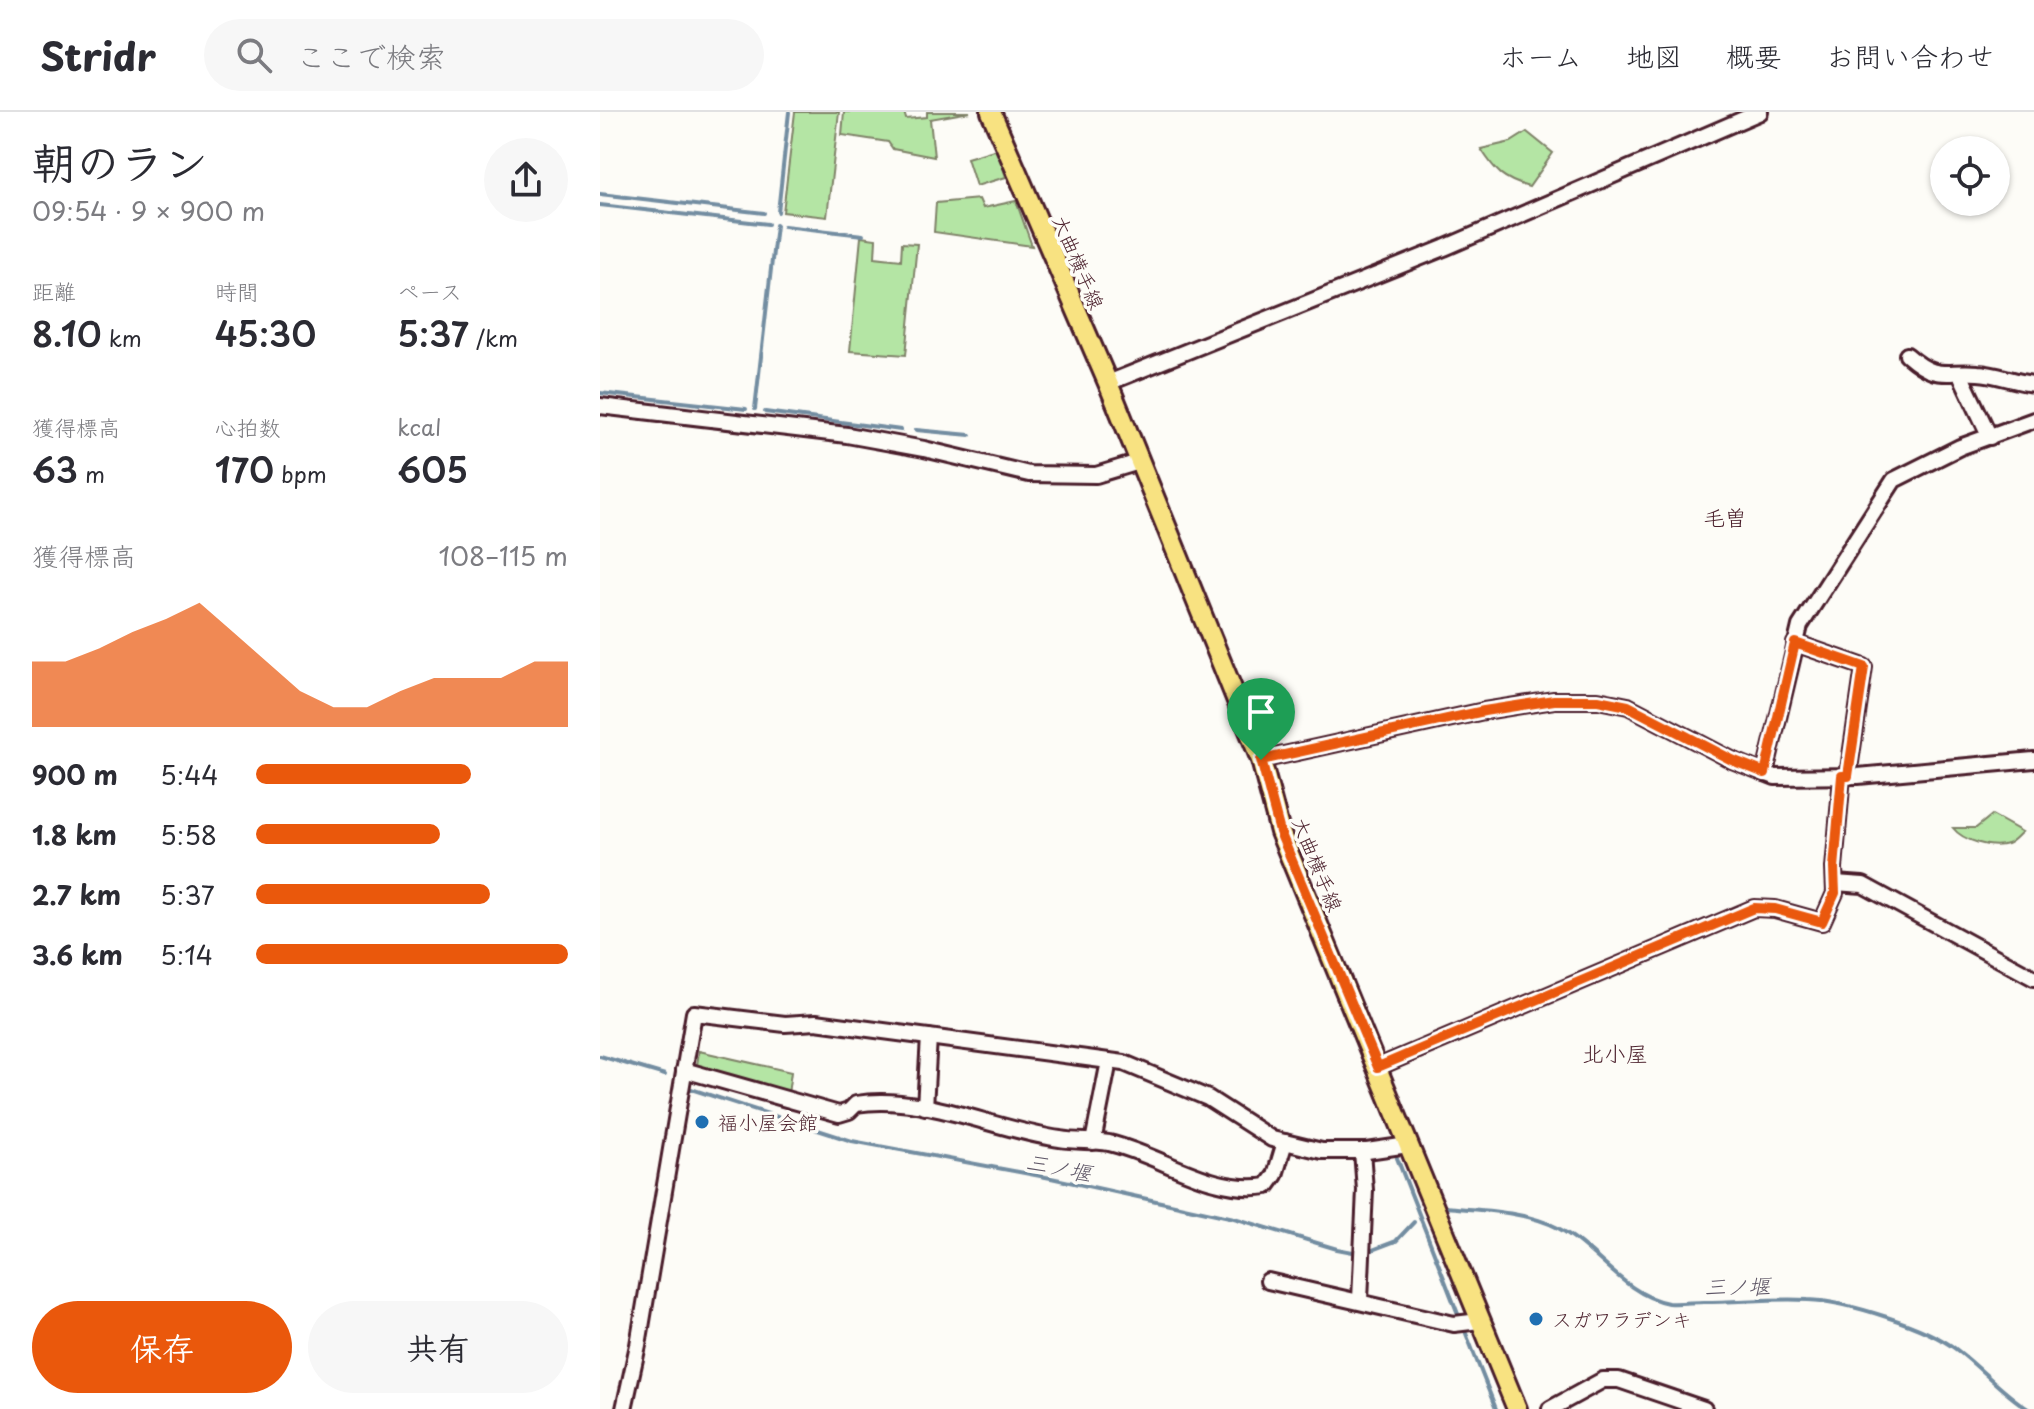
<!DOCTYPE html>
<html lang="ja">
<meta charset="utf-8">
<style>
:root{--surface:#fff;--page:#f7f7f7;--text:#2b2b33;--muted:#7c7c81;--line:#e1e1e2;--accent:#ea580c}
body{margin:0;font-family:"Playpen Sans","Klee One",sans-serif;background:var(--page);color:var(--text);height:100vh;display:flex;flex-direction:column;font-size:30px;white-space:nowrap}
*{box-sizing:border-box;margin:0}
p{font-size:26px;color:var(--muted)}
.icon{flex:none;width:44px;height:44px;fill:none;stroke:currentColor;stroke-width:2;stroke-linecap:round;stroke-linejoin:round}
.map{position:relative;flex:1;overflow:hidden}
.panel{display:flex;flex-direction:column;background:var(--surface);width:600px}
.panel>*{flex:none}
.tools{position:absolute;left:1330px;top:24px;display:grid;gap:16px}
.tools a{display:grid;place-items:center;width:80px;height:80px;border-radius:50%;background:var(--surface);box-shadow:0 2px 6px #0004;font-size:40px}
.pin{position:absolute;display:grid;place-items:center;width:68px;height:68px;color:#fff;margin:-82px -34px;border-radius:50% 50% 50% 0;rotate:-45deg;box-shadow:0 0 8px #0007}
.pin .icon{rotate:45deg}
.round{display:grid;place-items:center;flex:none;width:84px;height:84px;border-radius:42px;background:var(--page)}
.overview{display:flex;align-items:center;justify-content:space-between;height:136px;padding:0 32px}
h1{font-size:44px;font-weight:600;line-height:60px}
.stats{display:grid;grid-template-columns:repeat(3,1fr);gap:12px;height:136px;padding:8px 32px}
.stats div{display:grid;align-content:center}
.stats b{font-size:34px;font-weight:600}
.stats small{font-size:22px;font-weight:400}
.stats p{font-size:22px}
.chart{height:224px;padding:16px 32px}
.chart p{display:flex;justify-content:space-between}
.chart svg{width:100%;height:144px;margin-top:8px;fill:var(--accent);opacity:.7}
.cta{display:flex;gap:16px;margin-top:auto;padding:16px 32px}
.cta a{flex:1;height:92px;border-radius:48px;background:var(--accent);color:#fff;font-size:32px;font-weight:600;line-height:92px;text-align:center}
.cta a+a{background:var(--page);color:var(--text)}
ul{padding:0 32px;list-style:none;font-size:26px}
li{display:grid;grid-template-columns:128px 96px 1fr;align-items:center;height:60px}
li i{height:20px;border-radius:10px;background:var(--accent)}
header{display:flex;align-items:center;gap:48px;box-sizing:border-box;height:112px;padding:0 40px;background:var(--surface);border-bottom:2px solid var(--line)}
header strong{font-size:38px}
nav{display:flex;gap:44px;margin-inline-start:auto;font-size:28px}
.search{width:560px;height:72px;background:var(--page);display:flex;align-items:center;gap:20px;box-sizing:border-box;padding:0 28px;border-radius:44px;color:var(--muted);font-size:30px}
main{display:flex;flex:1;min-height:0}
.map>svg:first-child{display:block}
.green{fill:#b4e5a4;stroke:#7f8268;stroke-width:2}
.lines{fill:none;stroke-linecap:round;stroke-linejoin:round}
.stream{stroke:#738da1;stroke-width:4}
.minor-casing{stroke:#4a1f2b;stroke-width:20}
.major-casing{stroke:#4a1f2b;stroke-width:24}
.minor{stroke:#fdfcf7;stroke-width:14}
.major{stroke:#f8e281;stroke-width:18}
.route-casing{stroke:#fff;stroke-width:16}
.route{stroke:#ea580c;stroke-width:10}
.poi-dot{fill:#1f6fb2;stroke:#fdfcf7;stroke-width:3}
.labels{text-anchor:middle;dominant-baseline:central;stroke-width:7;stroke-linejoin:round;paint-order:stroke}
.street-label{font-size:20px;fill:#4a1f2b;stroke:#fdfcf7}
.poi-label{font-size:20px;fill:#4a1f2b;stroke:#fdfcf7;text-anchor:start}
.neighbourhood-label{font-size:22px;fill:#4a1f2b;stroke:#fdfcf7}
.water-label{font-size:22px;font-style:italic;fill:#5e5666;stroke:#fdfcf7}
</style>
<header>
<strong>Stridr</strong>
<div class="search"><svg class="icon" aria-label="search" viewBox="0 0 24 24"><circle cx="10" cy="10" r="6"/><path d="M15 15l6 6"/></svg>ここで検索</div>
<nav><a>ホーム</a><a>地図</a><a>概要</a><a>お問い合わせ</a></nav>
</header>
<main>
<section class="panel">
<div class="overview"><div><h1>朝のラン</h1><p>09:54 · 9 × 900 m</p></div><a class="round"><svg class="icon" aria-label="share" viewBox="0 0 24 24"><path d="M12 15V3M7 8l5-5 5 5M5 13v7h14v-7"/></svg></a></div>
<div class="stats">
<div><p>距離</p><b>8.10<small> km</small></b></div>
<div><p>時間</p><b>45:30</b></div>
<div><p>ペース</p><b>5:37<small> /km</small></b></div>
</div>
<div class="stats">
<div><p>獲得標高</p><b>63<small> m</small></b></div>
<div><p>心拍数</p><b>170<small> bpm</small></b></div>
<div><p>kcal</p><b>605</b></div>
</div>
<div class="chart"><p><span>獲得標高</span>108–115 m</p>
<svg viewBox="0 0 160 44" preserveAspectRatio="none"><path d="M0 44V24L10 24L20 20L30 15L40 11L50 6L60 15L70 24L80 33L90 38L100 38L110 33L120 29L130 29L140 29L150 24L160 24V44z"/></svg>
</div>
<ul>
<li><b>900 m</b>5:44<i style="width:69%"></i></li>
<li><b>1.8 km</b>5:58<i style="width:59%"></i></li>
<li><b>2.7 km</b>5:37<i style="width:75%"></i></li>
<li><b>3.6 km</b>5:14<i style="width:100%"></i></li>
</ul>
<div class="cta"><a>保存</a><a>共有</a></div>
</section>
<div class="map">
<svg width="1434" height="1297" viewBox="0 0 1434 1297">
<rect width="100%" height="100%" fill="#fdfcf7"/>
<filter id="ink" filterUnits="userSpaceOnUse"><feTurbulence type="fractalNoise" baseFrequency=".0125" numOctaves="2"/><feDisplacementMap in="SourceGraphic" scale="16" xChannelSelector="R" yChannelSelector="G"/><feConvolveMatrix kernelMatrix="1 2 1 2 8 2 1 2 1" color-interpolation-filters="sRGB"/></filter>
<g filter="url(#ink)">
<g class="green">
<polygon points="195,0 239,0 227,105 183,100"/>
<polygon points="244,0 304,0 306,7 327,5 327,0 370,0 330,7 334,45 293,37 288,30 242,23"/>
<path d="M927,20l26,21 -24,34c-27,-8 -33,-15 -48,-38l30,-7z"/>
<polygon points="397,37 406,65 376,74 367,46"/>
<polygon points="379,87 383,96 416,89 432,134 334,120 336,91"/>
<polygon points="261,125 276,127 275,145 301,148 302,131 317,132 306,243 250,239"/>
<path d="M1392,703l30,17c-5,4 -9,10 -15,12 -15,5 -44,-3 -54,-16h23z"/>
<polygon points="99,939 191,960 188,982 97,953"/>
</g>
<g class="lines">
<g class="stream">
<polyline points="0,82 164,101"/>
<polyline points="0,93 168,112"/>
<polyline points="178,100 189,0"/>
<polyline points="184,114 263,123"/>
<polyline points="0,281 146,297"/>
<polyline points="155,297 176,113"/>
<polyline points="165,300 301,318"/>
<polyline points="316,318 370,323"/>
<polyline points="0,944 65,963"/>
<polyline points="91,977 252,1029 451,1066 634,1106 737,1137 758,1141"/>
<polyline points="797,1046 858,1202"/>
<path d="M844,1095c36,3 81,4 114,21 38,20 66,67 110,75 11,1 25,-1 36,-1 35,0 70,-4 104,-2 38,1 120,27 149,50 25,19 44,42 71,59"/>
<polyline points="767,1140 796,1129 814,1110"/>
<polyline points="865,1219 896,1297"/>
</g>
<defs>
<g id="minor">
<path d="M1307,243c31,27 37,15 71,18 19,1 37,9 56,11"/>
<polyline points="1360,262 1390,325"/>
<polyline points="508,271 844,136 1160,0"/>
<polyline points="0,294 247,323 324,337 429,362 496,363 539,350"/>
<polyline points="1195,531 1264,555 1248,664"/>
<polyline points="661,648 884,599 954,588 998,588 1028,594 1132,648 1175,665 1258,664 1434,648"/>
<polyline points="1165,661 1200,514 1294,368 1360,335 1434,308"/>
<polyline points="1235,771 1263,773 1434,866"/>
<polyline points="778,955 1154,796 1175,797 1222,810 1235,781 1234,756 1242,664"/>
<path d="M84,958l155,44 10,-3 7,-7c66,-11 139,26 204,35 16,3 33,1 49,4 52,12 103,52 158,43l8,-11 10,-33"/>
<polyline points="325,995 329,925"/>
<polyline points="493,1030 509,949"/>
<polyline points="668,1169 854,1212 880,1209"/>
<polyline points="760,1188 765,1078 762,1039"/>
<polyline points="24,1297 38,1233 94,901 185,912 216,910 524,951 608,986 672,1027 722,1039 767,1039 808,1033"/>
<polyline points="950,1297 1003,1268 1019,1268 1104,1297"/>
</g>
<polyline id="major" points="391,0 508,271 661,648 680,720 917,1297"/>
</defs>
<use href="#minor" class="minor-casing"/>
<use href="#major" class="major-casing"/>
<use href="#minor" class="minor"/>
<use href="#major" class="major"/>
</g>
</g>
<g class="lines" filter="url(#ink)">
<defs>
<polygon id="route" points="1195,531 1264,555 1248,664 1242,664 1234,756 1235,781 1222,810 1175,797 1154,796 778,955 680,720 661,648 884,599 954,588 998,588 1028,594 1132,648 1165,661"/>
</defs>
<use href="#route" class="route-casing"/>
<use href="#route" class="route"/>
</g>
<g class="poi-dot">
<circle cx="102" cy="1010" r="8"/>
<circle cx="936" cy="1207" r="8"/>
</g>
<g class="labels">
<g class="street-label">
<text transform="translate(479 150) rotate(67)">大曲横手線</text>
<text transform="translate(718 752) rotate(68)">大曲横手線</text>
</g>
<g class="poi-label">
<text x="118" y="1010">福小屋会館</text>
<text x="952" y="1207">スガワラデンキ</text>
</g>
<g class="neighbourhood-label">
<text x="1125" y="404">毛曽</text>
<text x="1015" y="940">北小屋</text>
</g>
<g class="water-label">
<text transform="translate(459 1054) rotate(11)">三ノ堰</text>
<text transform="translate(1137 1173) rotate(-1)">三ノ堰</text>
</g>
</g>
</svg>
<div class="tools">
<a><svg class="icon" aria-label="locate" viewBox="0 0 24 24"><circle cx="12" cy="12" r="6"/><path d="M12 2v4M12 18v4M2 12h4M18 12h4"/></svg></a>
</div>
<div class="pin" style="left:661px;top:648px;background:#1e9e55"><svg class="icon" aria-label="arrive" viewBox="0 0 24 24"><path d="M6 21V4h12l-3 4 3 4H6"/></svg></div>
</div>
</main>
